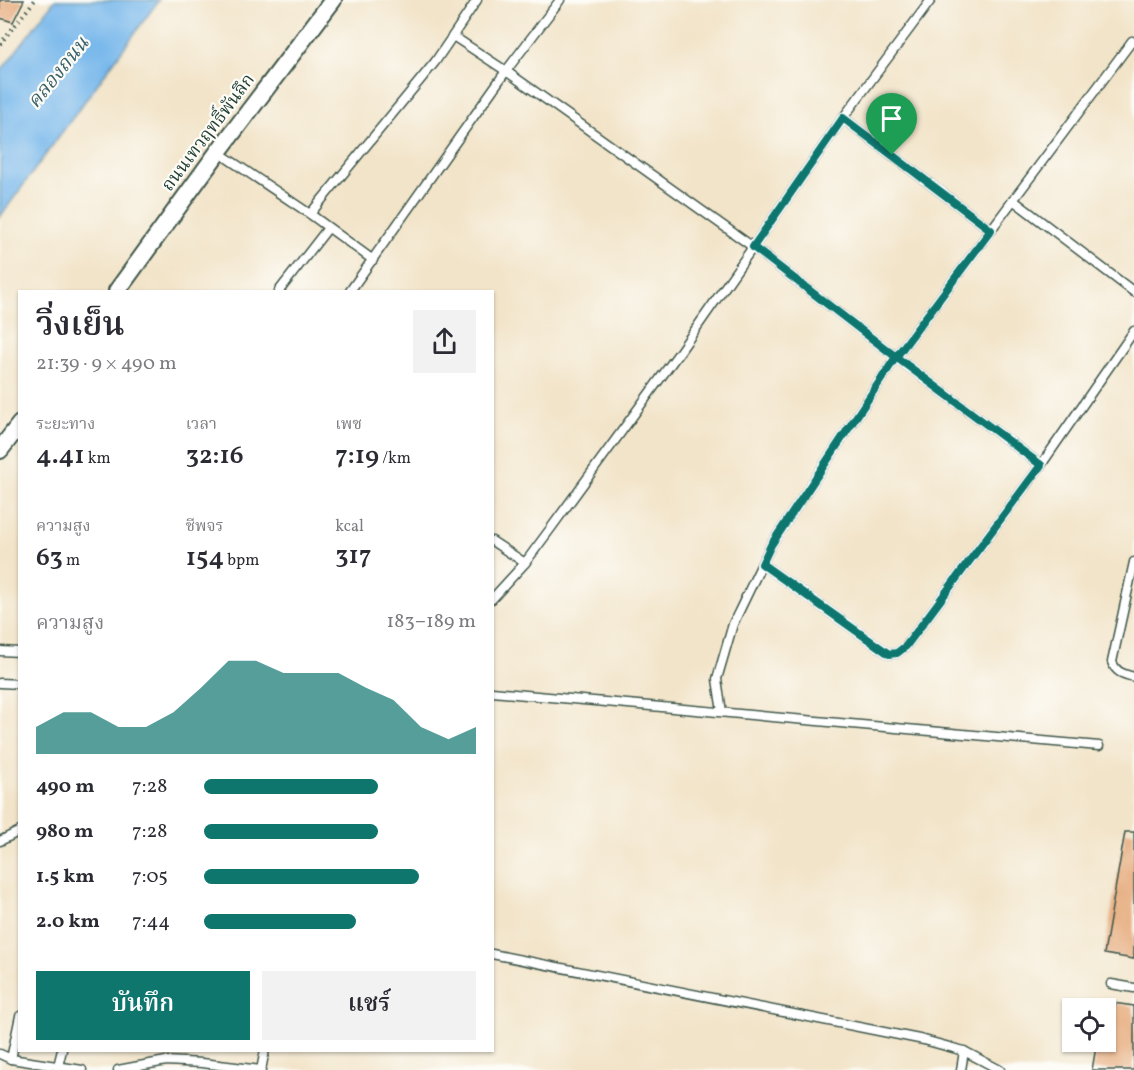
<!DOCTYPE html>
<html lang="th">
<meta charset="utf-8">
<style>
:root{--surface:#fff;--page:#f2f2f3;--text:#2b2b33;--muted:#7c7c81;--accent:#0f766e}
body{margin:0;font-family:Vollkorn,"Noto Serif Thai",serif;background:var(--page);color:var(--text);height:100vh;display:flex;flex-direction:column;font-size:22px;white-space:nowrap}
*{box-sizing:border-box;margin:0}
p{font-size:20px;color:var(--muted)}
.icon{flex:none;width:33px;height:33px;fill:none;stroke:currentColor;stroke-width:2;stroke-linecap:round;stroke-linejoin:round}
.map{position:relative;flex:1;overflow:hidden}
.drawer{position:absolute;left:18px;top:290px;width:476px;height:762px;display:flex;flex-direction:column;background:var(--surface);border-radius:0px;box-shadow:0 2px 4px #0004}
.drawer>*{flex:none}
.fabs{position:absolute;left:1062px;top:998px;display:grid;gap:12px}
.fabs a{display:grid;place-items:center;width:54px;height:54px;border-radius:0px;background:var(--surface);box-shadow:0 2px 4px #0004;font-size:30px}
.pin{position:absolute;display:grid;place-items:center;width:51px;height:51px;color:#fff;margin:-62px -26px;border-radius:50% 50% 50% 0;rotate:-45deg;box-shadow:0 0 6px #0007}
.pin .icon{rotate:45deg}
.round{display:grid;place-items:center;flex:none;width:63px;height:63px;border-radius:0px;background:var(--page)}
.head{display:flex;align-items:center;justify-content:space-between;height:102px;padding:0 18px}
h1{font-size:33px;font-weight:600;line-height:45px}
.figures{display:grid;grid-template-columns:repeat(3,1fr);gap:9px;height:102px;padding:6px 18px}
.figures div{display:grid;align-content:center}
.figures b{font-size:26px;font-weight:600}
.figures small{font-size:16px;font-weight:400}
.figures p{font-size:16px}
.chart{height:168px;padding:12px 18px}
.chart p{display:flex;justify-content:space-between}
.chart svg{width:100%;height:108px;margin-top:6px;fill:var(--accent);opacity:.7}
.primary-button{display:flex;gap:12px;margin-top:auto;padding:12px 18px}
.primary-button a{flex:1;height:69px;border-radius:0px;background:var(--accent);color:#fff;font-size:24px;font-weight:600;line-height:69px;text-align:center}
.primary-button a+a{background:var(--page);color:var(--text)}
ul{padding:0 18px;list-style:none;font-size:20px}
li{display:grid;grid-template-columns:96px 72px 1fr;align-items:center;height:45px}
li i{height:15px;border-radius:8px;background:var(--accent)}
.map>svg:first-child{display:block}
.water{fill:#77b7eb;stroke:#4b7a90;stroke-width:1.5}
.building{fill:#e4a573}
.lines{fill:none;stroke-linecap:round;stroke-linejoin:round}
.lane-casing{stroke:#3f564a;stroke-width:11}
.street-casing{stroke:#3f564a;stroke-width:20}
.path{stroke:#3f564a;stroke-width:4;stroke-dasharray:1.5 4.5;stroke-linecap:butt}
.lane{stroke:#fff;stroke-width:8}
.street{stroke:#fff;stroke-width:16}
.route-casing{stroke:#fff;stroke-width:12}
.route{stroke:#0f766e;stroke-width:8}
.labels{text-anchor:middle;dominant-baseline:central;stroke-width:4.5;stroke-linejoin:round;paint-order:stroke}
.street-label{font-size:18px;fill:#1f3d34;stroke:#fdfcf7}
.water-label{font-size:20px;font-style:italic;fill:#39626b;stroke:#fdfcf7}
</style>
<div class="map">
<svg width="1134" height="1070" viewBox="0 0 1134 1070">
<rect width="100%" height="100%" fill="#fdfcf7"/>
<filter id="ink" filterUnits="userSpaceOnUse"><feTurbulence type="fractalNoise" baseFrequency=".0167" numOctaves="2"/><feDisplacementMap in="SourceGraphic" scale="12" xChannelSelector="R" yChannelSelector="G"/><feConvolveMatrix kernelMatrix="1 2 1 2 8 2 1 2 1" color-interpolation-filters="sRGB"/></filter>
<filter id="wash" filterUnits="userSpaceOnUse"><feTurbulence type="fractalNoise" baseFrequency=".008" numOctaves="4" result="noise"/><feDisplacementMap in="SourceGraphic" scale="24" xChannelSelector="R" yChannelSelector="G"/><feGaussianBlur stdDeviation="1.35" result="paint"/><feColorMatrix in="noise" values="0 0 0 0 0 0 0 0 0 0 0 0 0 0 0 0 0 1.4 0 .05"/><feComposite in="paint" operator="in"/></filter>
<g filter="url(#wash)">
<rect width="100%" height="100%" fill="#f2e4c9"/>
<polygon class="water" points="55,0 159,0 0,217 0,72"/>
<g id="blocks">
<g class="building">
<polygon points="0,0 24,0 13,22 0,18"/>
<polygon points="1125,832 1134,832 1134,959 1104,954"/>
<polygon points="1106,1002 1134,1006 1134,1070 1092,1070 1097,1041 1106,1041"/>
</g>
</g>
</g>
<g filter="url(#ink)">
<use href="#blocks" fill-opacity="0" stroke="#3f564a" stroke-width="1.5"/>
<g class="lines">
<defs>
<g id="lane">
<polyline points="453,36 506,71 753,247 896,357 1041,465"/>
<polyline points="843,118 991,230"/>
<polyline points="218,152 310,214"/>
<polyline points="1013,200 1134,292"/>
<polyline points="373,260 310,214 435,62 477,0"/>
<polyline points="279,291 328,228"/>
<polyline points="350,291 506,71 560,0"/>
<polyline points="492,541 525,563"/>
<path d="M1134,562l-22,100c4,11 12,12 22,15"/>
<polyline points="762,564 889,654 897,653 906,646 1041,465 1134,331"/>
<polyline points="492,599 525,563 551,528 681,350 843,118 931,0"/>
<polyline points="0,651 20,652"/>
<polyline points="0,683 20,684"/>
<polyline points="492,692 1099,746"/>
<polyline points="722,712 717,679 733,624 771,545 896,357 1132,41"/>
<polyline points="0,841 20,831"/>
<polyline points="492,954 924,1040 964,1051 961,1070"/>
<polyline points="1111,984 1134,988"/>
<polyline points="964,1051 1000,1070"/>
<polyline points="0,1054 11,1059 82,1070"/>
<polyline points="11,1059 20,1016"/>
<polyline points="58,1066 62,1050"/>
<polyline points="118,1070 166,1061 202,1063 261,1070"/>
<polyline points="261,1070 265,1050"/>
</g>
<g id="street">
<polyline points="117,291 218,152 333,0"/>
<polyline points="0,450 20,424"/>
</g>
</defs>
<use href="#lane" class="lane-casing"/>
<use href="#street" class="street-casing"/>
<polyline class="path" points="0,44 35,0"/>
<use href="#lane" class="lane"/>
<use href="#street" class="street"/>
</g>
</g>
<g class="lines" filter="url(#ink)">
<defs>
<polyline id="route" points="892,155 843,118 753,247 896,357 771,545 762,564 889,654 897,653 906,646 1041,465 896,357 991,230 892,155"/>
</defs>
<use href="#route" class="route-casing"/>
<use href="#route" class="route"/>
</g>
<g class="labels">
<g class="street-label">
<text transform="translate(209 133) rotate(-53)">ถนนเทวฤทธิ์พันลึก</text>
</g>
<g class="water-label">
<text transform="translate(59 73) rotate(-51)">คลองถนน</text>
</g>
</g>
</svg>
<div class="fabs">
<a><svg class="icon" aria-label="locate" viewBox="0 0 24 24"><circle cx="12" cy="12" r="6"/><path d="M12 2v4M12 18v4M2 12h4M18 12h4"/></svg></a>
</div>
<div class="pin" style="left:892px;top:155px;background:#1e9e55"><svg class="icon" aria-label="arrive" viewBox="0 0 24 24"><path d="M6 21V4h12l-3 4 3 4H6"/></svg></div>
<section class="drawer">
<div class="head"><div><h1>วิ่งเย็น</h1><p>21:39 · 9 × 490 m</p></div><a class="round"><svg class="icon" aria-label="share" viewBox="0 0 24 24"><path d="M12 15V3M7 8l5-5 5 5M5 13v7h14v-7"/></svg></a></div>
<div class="figures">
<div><p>ระยะทาง</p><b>4.41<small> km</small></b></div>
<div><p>เวลา</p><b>32:16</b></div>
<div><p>เพซ</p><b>7:19<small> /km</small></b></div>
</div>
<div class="figures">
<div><p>ความสูง</p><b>63<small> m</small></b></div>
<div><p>ชีพจร</p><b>154<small> bpm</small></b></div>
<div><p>kcal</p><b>317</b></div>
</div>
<div class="chart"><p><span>ความสูง</span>183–189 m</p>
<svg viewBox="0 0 160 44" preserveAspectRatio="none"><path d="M0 44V33L10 27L20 27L30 33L40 33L50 27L60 17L70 6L80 6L90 11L100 11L110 11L120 17L130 22L140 33L150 38L160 33V44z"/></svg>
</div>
<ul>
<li><b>490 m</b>7:28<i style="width:64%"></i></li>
<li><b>980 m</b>7:28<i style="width:64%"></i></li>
<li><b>1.5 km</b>7:05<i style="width:79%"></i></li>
<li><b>2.0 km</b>7:44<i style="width:56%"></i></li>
</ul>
<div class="primary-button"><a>บันทึก</a><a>แชร์</a></div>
</section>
</div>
